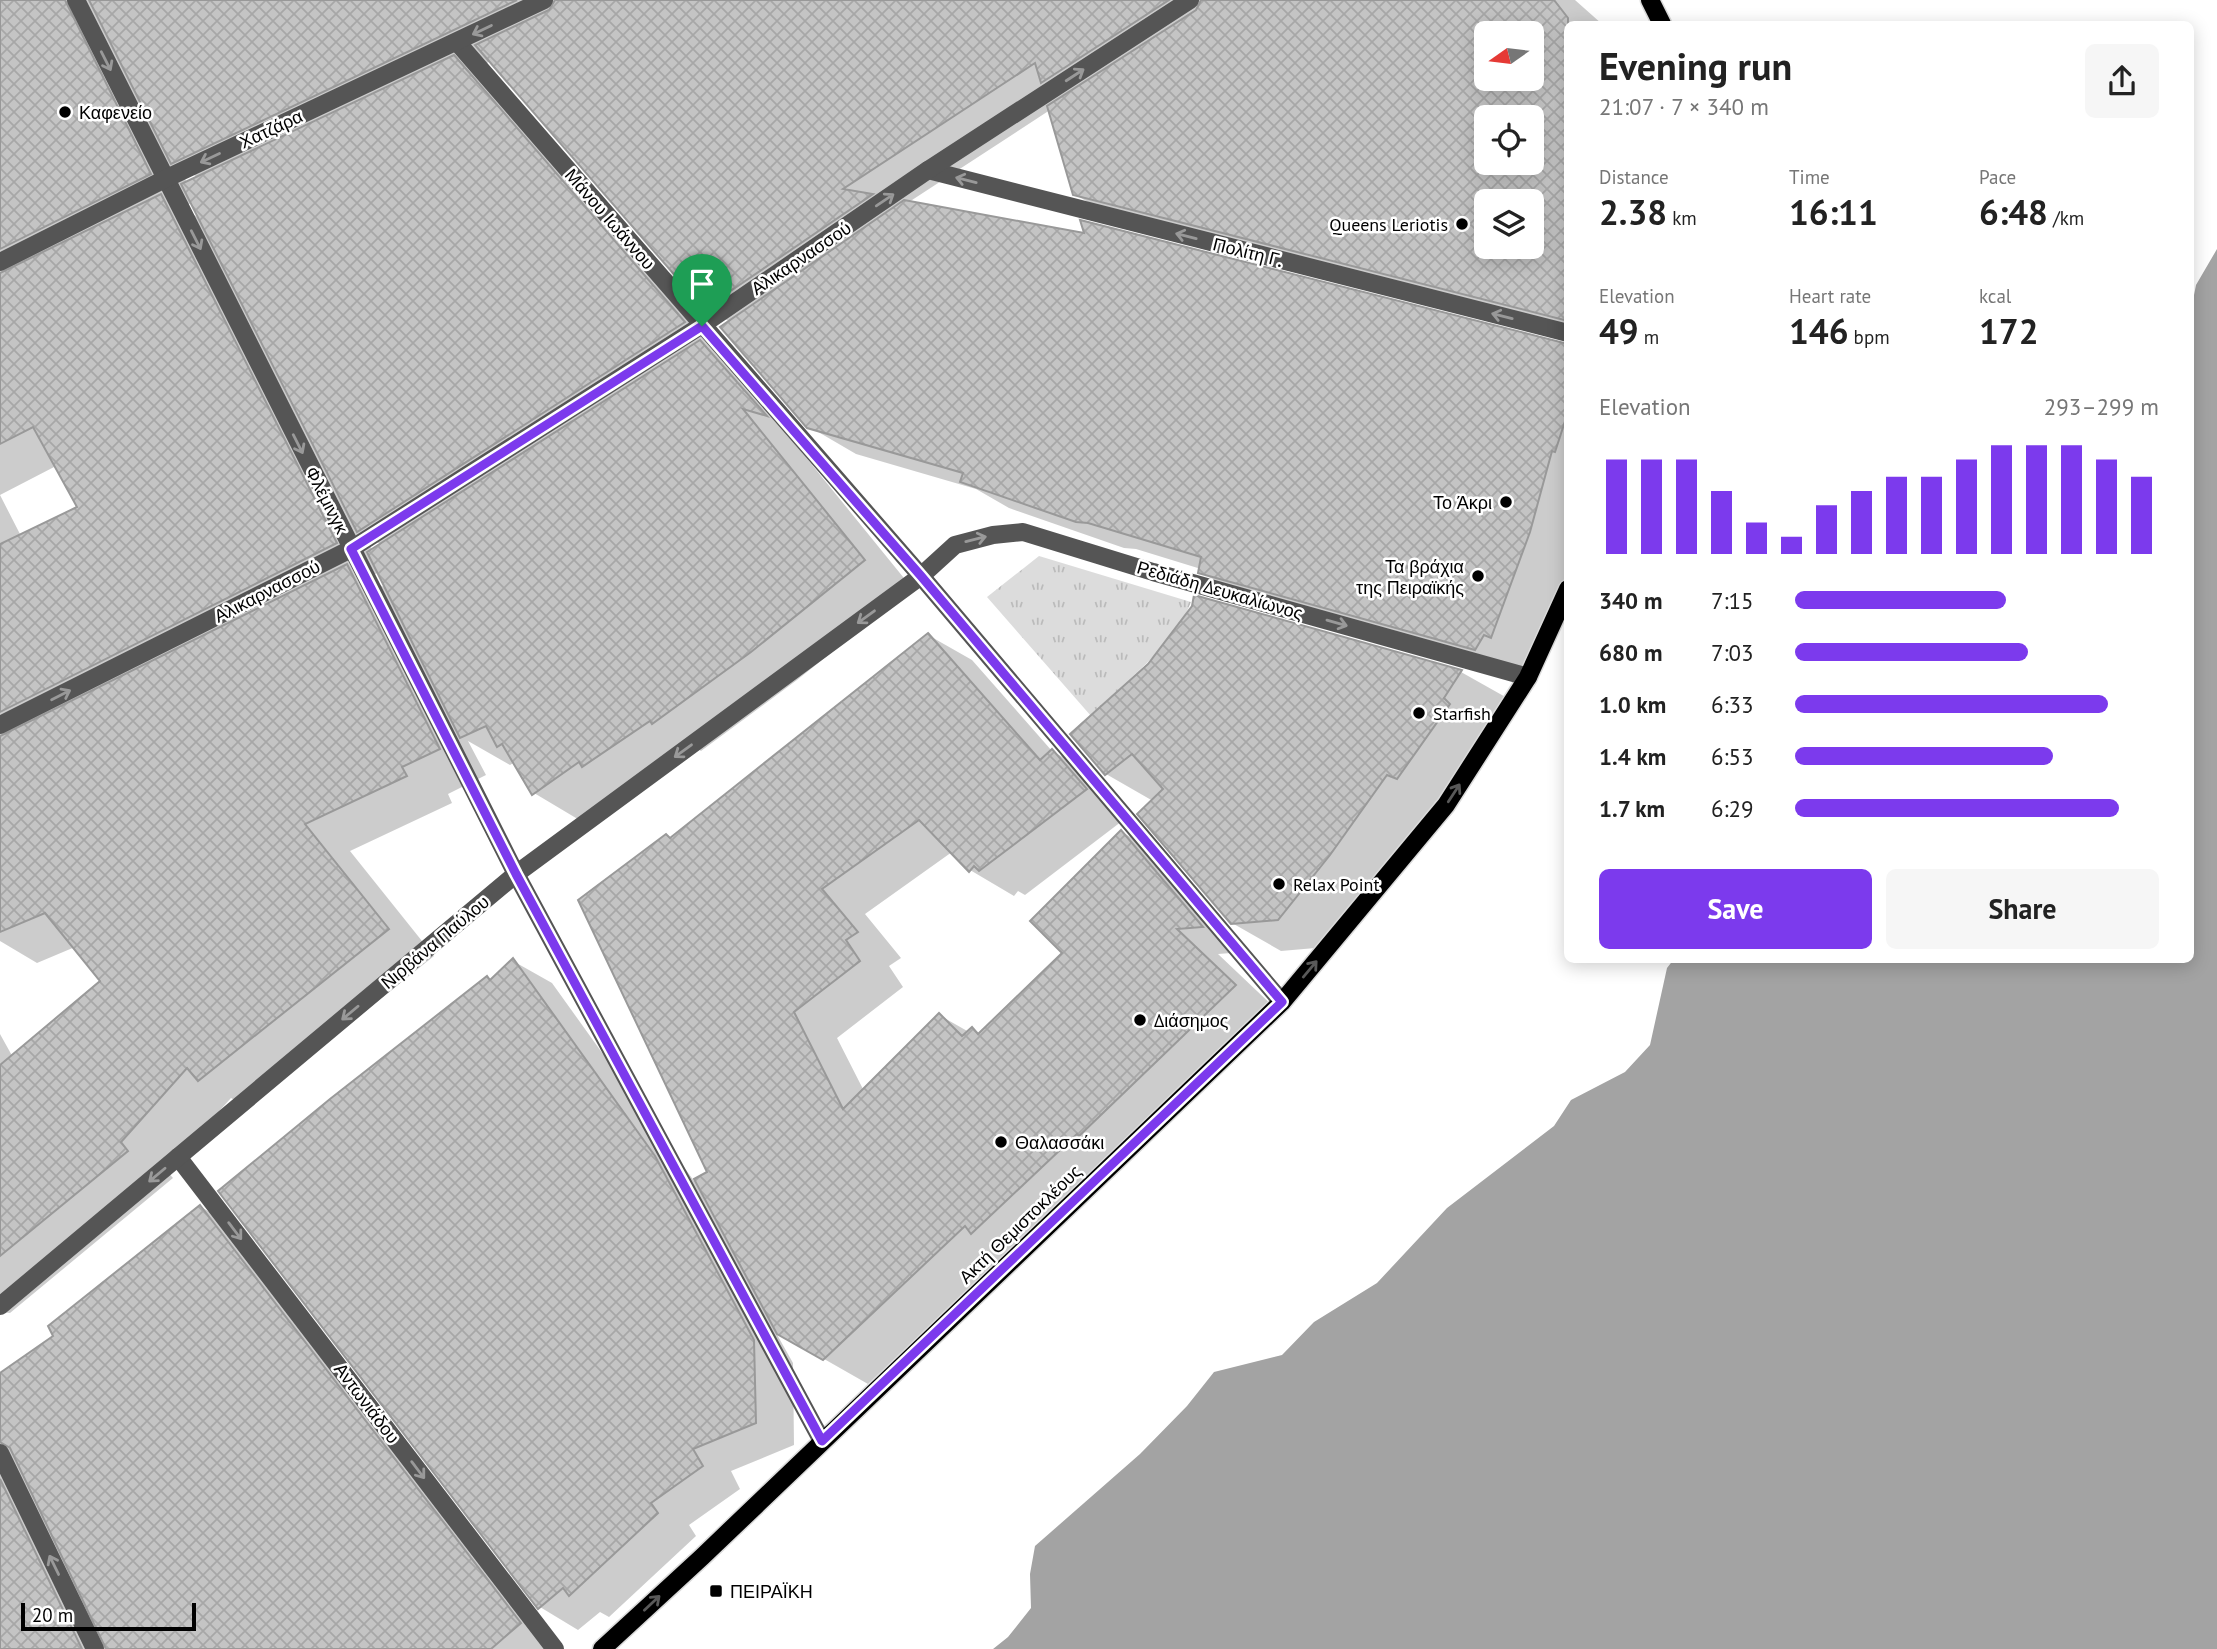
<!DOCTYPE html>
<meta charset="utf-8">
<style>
:root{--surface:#fff;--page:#f6f6f6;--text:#222;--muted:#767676;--accent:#7c3aed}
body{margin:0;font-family:"PT Sans",sans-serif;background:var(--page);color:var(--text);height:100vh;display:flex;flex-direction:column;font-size:26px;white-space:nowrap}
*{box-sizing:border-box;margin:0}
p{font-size:23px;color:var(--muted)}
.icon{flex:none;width:38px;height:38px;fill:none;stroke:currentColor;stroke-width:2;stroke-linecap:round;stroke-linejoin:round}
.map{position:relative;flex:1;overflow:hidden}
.details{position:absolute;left:1564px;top:21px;width:630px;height:942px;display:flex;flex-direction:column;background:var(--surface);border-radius:10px;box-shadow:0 4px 18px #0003}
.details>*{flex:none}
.needle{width:46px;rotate:256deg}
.tools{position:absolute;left:1474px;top:21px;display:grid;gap:14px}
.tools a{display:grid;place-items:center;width:70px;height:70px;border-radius:10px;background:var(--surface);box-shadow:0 4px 18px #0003;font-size:35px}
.scale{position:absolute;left:21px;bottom:18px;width:175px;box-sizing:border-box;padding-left:7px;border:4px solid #000;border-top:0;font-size:19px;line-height:24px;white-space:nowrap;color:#000;-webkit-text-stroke:5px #fff;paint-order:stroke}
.pin{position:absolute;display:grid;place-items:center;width:60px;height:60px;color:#fff;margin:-72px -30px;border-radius:50% 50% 50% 0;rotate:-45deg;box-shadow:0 0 7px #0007}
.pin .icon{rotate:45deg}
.round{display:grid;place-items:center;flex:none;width:74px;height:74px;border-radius:10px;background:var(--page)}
.overview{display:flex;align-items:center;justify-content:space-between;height:119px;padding:0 35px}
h1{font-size:38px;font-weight:700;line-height:52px}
.stats{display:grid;grid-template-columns:repeat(3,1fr);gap:10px;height:119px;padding:7px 35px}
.stats div{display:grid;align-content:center}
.stats b{font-size:35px;font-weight:700}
.stats small{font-size:19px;font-weight:400}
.stats p{font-size:19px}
.chart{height:196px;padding:14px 35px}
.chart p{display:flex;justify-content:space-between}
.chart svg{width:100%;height:126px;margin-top:7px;stroke:var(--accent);stroke-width:6}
.button{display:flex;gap:14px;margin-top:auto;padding:14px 35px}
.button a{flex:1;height:80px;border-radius:10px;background:var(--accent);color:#fff;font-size:28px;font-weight:700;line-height:80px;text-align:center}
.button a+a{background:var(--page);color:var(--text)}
ul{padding:0 35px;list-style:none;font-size:23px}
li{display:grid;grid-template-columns:112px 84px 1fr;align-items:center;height:52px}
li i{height:18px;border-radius:9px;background:var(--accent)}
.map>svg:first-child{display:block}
.park{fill:url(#park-tufts)}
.water{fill:#a3a3a3}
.shadow{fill:#0003;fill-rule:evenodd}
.building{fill:url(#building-cross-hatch);stroke:#999;stroke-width:2;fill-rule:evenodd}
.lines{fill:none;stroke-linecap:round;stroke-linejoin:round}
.major-casing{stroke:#dbdbdb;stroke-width:21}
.minor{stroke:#555;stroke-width:18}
.major{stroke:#000;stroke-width:18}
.oneway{stroke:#999}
.oneway2{stroke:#595959}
.route-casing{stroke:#fff;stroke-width:14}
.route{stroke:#7c3aed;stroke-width:9}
.poi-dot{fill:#000;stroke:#fff;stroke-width:2.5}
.labels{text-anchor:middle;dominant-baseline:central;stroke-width:5;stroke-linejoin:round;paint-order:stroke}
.poi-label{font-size:18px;fill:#000;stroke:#fff;text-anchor:start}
.street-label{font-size:18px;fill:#000;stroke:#fff}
</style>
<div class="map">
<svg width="2217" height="1649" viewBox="0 0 2217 1649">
<defs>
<pattern id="park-tufts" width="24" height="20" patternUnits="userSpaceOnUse" patternTransform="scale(1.75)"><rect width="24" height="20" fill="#dcdcdc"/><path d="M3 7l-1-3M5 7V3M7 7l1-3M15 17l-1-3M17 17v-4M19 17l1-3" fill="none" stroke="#bbb"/></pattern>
<pattern id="building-cross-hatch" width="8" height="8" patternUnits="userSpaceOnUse" patternTransform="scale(1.75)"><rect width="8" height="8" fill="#c4c4c4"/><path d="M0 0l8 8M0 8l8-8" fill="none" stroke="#a7a7a7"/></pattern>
</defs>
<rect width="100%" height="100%" fill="#fff"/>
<path class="park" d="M1039,556l152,46c-17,45 -68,80 -100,114l-104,-119z"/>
<polygon class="water" points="2217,249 2217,1649 993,1649 1008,1637 1031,1608 1030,1574 1035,1546 1140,1454 1187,1406 1214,1372 1282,1355 1314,1322 1377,1283 1447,1208 1554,1126 1571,1100 1625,1072 1650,1045 1667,968 1674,959 2191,959 2191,310 2196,285"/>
<g class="shadow">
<path d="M0,0h1575l27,24h-34v311l-447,-114 -47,-27 -24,-84 -141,92 659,143v237l-46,94 -275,-77 -47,-27 1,-3 -65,-20 -12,-1 -115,-40 -33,-19 -120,-35 -48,-28 -78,-104 -24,-14 -215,-247 -17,8 313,365 125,154 -115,92 -96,71 -4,-3 -116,73 -47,-28 -19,-31 -5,3 -42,-24 18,34 -38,19 4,9 -102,48 84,105 -188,151 -15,-9 -65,72 7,8 -163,135 -10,-1v-278l15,27 88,-80 -28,-34 -38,16 -37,-22v-446l21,41 59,-28 -24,-42 -56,29zM1486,33h45v46h-45zM1486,117h45v46h-45zM179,166l20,12 -12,5zM1486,201h45v46h-45zM193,202l8,17 -19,-11zM364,535l18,10 -9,6zM379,572l8,17 -19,-11z"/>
<polygon points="1195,597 1461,672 1509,699 1446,806 1436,801 1378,883 1327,947 1281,951 1232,923 1153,801 1106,774 1149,665 1193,606"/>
<polygon points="928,635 972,660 1052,751 1097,776 1130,815 1025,895 1018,891 1014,896 970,870 952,852 865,914 901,958 889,966 903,987 837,1038 864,1091 939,1015 969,1032 973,1029 981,1034 1064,953 1122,832 1166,858 1245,952 1218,954 1279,1012 1007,1253 868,1384 775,1331 793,1363 794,1445 731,1471 740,1489 689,1525 696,1536 609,1617 600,1612 578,1630 540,1607 491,981 513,961 552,983 694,1181 709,1172 671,839"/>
<polygon points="201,1207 239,1229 555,1649 0,1649 0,1376 87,1315"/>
</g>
<g class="building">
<polygon points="0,0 65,0 151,174 0,249"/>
<polygon points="89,0 517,0 171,164"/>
<polygon points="555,0 1169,0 1041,83 1035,63 843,189 873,194 704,309 475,45 549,10"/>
<path d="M1201,0h353l14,18v303l-495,-126 -26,-89 149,-96zM1486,33h45v46h-45zM1486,117h45v46h-45zM1486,201h45v46h-45z"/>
<polygon points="454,55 685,322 357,532 181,184"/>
<polygon points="161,194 337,543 0,712 0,544 77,507 33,427 0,444 0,273"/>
<polygon points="904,200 1084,233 1080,220 1568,344 1568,412 1555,452 1552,451 1530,532 1491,638 1484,635 1475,650 1198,573 1201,557 1088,523 1076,522 960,482 963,473 807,428 720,327"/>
<polygon points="700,340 767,416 743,409 865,560 751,652 652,724 650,721 582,767 579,762 532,795 502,744 497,747 486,726 460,738 367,552"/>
<polygon points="347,564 440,749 402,767 407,776 305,824 389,929 198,1081 187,1068 121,1142 128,1151 0,1256 0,1065 100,981 45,913 0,932 0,736"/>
<polygon points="1194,595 1462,670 1444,698 1450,704 1397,779 1387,775 1330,855 1278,920 1231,924 1137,814 1163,789 1132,754 1105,775 1070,734 1148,664 1192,606"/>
<polygon points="928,633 1040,760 1052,749 1087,789 979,871 974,866 969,872 919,820 822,889 858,932 846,940 860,961 794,1012 843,1109 939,1013 962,1036 972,1027 978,1034 1062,953 1030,921 1121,830 1203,927 1177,929 1236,985 1079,1136 1077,1134 971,1234 965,1226 823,1360 777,1334 694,1179 707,1172 578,900 666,834 670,838"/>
<polygon points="513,958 655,1156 754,1340 756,1423 693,1449 703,1466 651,1503 658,1513 569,1596 563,1588 538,1609 218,1191 330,1099 487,976 490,980"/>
<polygon points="200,1205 521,1623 491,1649 106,1649 10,1448 0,1442 0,1373 53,1336 48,1326"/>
<polygon points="0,1479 82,1649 0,1649"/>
</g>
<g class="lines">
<defs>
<g id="major">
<polyline points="1650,0 1662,24"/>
<polyline points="602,1649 702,1557 1282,1002 1446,805 1528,677 1568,589"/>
</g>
</defs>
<use href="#major" class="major-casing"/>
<g class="minor">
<polyline points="76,0 516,874 822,1441"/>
<polyline points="457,42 921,576 1282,1002"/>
<polyline points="928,170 1568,333"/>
<polyline points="0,262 165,179 544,0"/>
<polyline points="0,725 351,549 702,325 928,170 1190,0"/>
<polyline points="178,1157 555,1649"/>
<polyline points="0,1306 516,874 921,576 955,545 993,535 1023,532 1153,572 1528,677"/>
<polyline points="0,1453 95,1649"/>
</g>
<use href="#major" class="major"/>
</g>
<defs><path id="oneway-shaft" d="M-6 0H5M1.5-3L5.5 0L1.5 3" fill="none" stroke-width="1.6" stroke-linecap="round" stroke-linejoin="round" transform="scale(1.75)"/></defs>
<g class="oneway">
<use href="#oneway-shaft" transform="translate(482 30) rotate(154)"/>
<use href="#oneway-shaft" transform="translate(106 61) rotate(63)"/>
<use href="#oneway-shaft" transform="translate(1075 75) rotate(-33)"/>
<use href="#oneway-shaft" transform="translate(210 158) rotate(155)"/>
<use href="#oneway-shaft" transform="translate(966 180) rotate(-166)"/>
<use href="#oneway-shaft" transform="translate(885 200) rotate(-34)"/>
<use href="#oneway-shaft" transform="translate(1186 236) rotate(-166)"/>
<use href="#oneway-shaft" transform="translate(196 240) rotate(63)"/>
<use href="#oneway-shaft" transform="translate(1502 316) rotate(-166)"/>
<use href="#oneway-shaft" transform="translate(298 444) rotate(63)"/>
<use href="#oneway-shaft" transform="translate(976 539) rotate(-14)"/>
<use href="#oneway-shaft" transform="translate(866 617) rotate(144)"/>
<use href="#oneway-shaft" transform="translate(1337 623) rotate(16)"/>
<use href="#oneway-shaft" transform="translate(61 695) rotate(-27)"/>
<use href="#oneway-shaft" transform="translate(683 751) rotate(144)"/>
<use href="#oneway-shaft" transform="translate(350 1013) rotate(140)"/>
<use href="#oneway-shaft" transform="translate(157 1175) rotate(140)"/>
<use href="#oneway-shaft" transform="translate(235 1231) rotate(53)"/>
<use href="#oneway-shaft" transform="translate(418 1470) rotate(53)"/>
<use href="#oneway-shaft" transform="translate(54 1565) rotate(-116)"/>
</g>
<g class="oneway2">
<use href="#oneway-shaft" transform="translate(1454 793) rotate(-57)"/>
<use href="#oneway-shaft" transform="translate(1310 969) rotate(-50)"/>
<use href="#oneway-shaft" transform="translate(652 1603) rotate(-43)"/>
</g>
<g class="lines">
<defs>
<polygon id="route" points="702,326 921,576 1282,1002 822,1441 516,874 351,549"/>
</defs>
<use href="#route" class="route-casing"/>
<use href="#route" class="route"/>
</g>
<g class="poi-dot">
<circle cx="65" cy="112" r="7"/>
<circle cx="1462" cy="224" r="7"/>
<circle cx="1506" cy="502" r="7"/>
<circle cx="1478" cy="576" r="7"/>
<circle cx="1419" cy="713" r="7"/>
<circle cx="1279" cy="884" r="7"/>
<circle cx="1140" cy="1020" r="7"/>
<circle cx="1001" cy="1142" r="7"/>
<rect x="709" y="1584" width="14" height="14" rx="3.5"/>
</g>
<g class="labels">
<g class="poi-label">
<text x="79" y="112">Καφενείο</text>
<text x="1448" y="224" text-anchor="end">Queens Leriotis</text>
<text x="1492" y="502" text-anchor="end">Το Άκρι</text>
<text x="1464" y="566" text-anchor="end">Τα βράχια<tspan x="1464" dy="21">της Πειραϊκής</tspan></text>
<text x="1433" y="713">Starfish</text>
<text x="1293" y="884">Relax Point</text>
<text x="1154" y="1020">Διάσημος</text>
<text x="1015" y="1142">Θαλασσάκι</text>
<text x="730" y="1591">ΠΕΙΡΑΪΚΗ</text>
</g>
<g class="street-label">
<text transform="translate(271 129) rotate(-25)">Χατζάρα</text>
<text transform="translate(610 219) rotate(49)">Μάνου Ιωάννου</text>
<text transform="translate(1248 252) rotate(14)">Πολίτη Γ.</text>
<text transform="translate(801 258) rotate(-34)">Αλικαρνασσού</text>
<text transform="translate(327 500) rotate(63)">Φλέμινγκ</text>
<text transform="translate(1220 590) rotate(16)">Ρεδιάδη Δευκαλίωνος</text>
<text transform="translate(267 591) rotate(-27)">Αλικαρνασσού</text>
<text transform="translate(435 942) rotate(-40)">Νιρβάνα Παύλου</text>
<text transform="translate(1020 1224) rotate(-44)">Ακτή Θεμιστοκλέους</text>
<text transform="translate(367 1403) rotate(53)">Αντωνιάδου</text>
</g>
</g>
</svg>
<div class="tools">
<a><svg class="needle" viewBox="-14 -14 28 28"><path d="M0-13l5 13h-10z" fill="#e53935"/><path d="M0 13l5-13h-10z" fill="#767676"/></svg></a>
<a><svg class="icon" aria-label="locate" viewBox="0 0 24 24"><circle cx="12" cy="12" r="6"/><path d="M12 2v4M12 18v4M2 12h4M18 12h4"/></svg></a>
<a><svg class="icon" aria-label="layers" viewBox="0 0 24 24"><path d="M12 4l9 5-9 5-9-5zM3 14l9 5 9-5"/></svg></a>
</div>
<div class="scale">20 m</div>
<div class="pin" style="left:702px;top:326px;background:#1e9e55"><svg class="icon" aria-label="arrive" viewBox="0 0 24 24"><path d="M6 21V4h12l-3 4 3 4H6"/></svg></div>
<section class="details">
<div class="overview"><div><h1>Evening run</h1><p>21:07 · 7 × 340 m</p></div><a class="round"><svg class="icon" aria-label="share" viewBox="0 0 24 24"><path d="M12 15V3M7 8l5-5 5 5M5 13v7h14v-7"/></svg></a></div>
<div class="stats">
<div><p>Distance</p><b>2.38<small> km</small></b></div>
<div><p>Time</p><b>16:11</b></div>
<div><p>Pace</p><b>6:48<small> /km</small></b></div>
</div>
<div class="stats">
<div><p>Elevation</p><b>49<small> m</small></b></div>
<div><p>Heart rate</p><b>146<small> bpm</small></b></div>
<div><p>kcal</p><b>172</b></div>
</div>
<div class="chart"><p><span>Elevation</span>293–299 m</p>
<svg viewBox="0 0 160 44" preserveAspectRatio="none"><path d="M5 44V11M15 44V11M25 44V11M35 44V22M45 44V33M55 44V38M65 44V27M75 44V22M85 44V17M95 44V17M105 44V11M115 44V6M125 44V6M135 44V6M145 44V11M155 44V17"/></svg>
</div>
<ul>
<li><b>340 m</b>7:15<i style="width:58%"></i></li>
<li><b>680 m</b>7:03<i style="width:64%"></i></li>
<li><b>1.0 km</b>6:33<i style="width:86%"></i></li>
<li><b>1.4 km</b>6:53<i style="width:71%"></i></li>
<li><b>1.7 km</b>6:29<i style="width:89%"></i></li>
</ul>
<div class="button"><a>Save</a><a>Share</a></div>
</section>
</div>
